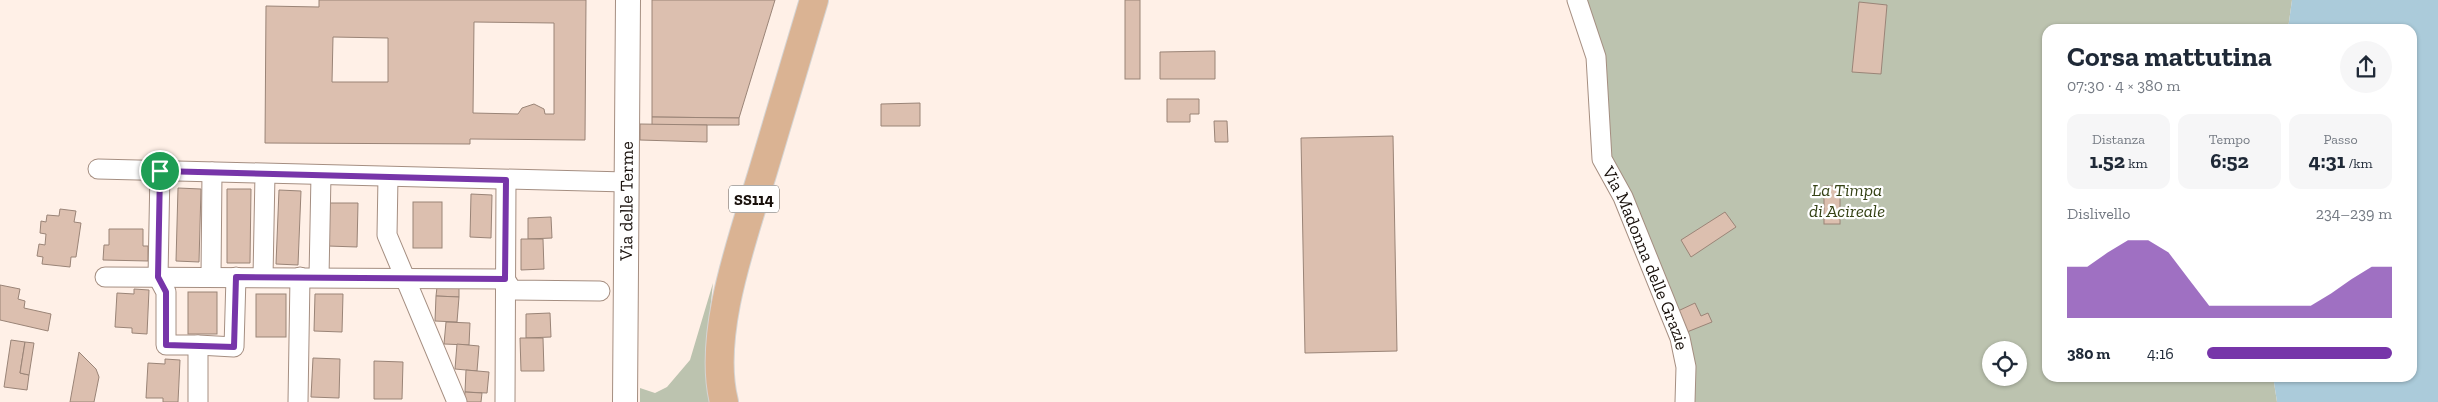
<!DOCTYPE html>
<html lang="it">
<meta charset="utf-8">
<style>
:root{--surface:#fff;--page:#f6f6f7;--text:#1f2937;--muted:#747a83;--accent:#7735a9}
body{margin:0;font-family:"Zilla Slab",serif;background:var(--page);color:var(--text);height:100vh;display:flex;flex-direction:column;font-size:19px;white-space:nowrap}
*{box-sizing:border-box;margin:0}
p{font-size:16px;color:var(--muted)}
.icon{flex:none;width:28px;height:28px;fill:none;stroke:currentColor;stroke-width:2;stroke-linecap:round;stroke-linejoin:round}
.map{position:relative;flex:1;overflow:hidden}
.panel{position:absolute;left:2042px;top:24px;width:375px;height:358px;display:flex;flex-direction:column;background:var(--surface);border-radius:15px;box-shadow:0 1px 4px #0004}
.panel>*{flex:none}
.controls{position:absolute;left:1982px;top:341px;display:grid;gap:10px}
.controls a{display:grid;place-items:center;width:45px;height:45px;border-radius:50%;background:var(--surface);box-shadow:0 1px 4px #0004;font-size:25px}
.pin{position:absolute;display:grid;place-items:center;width:42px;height:42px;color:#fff;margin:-21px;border:2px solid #fff;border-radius:50%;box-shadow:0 1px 5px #0007}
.round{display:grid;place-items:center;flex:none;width:52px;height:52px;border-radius:26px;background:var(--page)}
.headline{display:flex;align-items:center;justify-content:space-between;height:85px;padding:0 25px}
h1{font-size:28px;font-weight:800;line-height:38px}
.figures{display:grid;grid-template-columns:repeat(3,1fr);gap:8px;height:85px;padding:5px 25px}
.figures div{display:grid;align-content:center;border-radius:12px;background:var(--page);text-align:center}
.figures b{font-size:21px;font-weight:800}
.figures small{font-size:14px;font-weight:400}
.figures p{font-size:14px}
.chart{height:140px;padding:10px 25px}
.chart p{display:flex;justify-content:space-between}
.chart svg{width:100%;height:90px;margin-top:5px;fill:var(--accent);opacity:.7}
ul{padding:0 25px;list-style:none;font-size:16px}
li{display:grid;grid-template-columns:80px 60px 1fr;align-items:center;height:38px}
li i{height:12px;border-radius:6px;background:var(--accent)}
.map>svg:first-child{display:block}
.green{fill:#bcc3af;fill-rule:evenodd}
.water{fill:#abcbda}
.building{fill:#dcbfaf;stroke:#9a8477;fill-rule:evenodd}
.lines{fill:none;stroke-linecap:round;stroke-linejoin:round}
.minor-casing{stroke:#a58e81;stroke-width:21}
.tertiary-casing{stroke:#a58e81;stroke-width:26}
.primary-casing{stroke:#d5d4d3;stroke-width:30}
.minor{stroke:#fff;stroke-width:19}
.tertiary{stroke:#fff;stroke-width:24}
.primary{stroke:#dab393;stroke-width:28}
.route-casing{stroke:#fff;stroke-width:10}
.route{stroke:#7735a9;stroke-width:6}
.labels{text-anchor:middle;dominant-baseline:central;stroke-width:4.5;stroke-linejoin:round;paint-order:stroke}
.shield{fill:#fff;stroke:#5d5854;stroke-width:1}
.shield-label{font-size:16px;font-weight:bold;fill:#18100b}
.park-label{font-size:18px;font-style:italic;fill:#364316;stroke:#fff}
.street-label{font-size:18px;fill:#18100b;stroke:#fff}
</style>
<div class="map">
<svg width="2438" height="402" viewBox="0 0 2438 402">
<rect width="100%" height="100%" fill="#fff0e7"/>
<g class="green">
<path d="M1581,0h711l-4,29h-240v347h225l4,26h-583l1,-38 -4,-14 -83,-192zM1991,350h28v28h-28z"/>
<polygon points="713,283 708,330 711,402 640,402 640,388 655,393 667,387 690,360"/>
</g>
<polygon class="water" points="2292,0 2438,0 2438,402 2277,402 2273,376 2412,376 2412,29 2288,29"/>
<g class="building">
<path d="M319,0h267l-1,140 -115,-1v5l-205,-1 1,-137 53,1zM474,22l80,1v91h-9l-1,-5 -10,-5 -12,4 -4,6 -45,-1zM333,37l55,1v44h-56z"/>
<polygon points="652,0 775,0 739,118 652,117"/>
<rect x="1125" y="0" width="15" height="79"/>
<polygon points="1859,2 1887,5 1881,74 1852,72"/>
<polygon points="1215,51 1215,79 1160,79 1160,52"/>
<polygon points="1167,99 1199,99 1199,114 1190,114 1190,122 1167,122"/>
<polygon points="920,103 920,126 881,126 881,104"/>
<polygon points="652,117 739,118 739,125 652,125"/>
<polygon points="1214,121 1227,121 1228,142 1215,142"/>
<polygon points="640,124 707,125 707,142 640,140"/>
<polygon points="1393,136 1397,351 1305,353 1301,138"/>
<rect x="1824" y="186" width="16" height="38"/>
<polygon points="178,188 201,189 199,262 176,261"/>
<polygon points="227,189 251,189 250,263 227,263"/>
<polygon points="279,190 301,191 298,265 276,264"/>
<polygon points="471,194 492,195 491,238 470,237"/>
<rect x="413" y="202" width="29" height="46"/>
<polygon points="329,203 358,203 357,247 328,246"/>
<polygon points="60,209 76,211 74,222 81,223 76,257 71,257 70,267 42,264 43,257 37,256 39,244 45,245 46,234 40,233 41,221 46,222 47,215 59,216"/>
<polygon points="1725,212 1736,227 1691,257 1681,240"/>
<polygon points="551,217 552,238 528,239 528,218"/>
<polygon points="109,229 143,229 143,246 148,246 148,261 103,260 104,245 109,245"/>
<polygon points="521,239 543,239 544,269 521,270"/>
<polygon points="0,285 20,289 18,299 25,301 24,308 51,314 48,331 0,320"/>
<polygon points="437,287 459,288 459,297 436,296"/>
<polygon points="134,289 149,290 147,334 132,333 132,328 115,327 117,293 134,294"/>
<rect x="188" y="292" width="29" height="42"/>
<rect x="256" y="294" width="30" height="43"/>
<polygon points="315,294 343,294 342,332 314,331"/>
<polygon points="436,296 459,297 457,322 435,321"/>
<polygon points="1695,303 1701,316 1708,313 1712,322 1687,332 1678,311"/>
<polygon points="550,313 551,337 526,338 526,314"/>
<polygon points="446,322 470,323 469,345 444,344"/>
<polygon points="520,338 543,338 544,371 521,371"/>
<polygon points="11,340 25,342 20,373 29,375 27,390 4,387"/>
<polygon points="25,342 34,343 29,375 20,373"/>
<polygon points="457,344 479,346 477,371 455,369"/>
<polygon points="79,352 96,369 99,377 94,402 70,402"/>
<polygon points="313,358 340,359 339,398 311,397"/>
<polygon points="165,359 180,360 178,402 163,402 163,398 146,398 148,363 165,364"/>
<polygon points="374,361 403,362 402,399 374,399"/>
<polygon points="466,370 489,372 487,393 465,392"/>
<polygon points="465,392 482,393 481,402 464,402"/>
</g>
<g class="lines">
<defs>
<g id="minor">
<path id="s1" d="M1577,0l19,57 6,102 21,38 57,141 6,29 -1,35"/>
<polyline points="98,169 626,182"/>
<polyline points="160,171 158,277 166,292 166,345 198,345 198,402"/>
<polyline points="388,177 387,235 457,402"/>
<polyline points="105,277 505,279 512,290 600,291"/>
<polyline points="211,277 212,172"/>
<polyline points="263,277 265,174"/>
<polyline points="319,277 321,175"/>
<polyline points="198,345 234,347 236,277"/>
<polyline points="298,402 300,277"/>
<polyline points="505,402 506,180"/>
</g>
<g id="tertiary">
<path id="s2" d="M625,402l3,-402"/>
</g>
<path id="primary" d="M724,402c-17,-68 19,-164 39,-231 17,-57 34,-114 51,-171"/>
</defs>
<use href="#minor" class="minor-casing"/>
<use href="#tertiary" class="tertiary-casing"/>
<use href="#primary" class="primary-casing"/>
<use href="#minor" class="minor"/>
<use href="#tertiary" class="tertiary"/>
<use href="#primary" class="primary"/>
</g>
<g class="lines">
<defs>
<polygon id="route" points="160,171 506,180 505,279 236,277 234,347 166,345 166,292 158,277"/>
</defs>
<use href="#route" class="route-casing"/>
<use href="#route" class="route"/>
</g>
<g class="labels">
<rect class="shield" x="729" y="185.5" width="50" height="27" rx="4"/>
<g class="shield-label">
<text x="754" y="199">SS114</text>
</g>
<g class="park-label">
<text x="1847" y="190">La Timpa<tspan x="1847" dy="21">di Acireale</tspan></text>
</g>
<g class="street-label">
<text stroke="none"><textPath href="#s2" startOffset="201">Via delle Terme</textPath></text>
<text stroke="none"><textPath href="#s1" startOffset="271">Via Madonna delle Grazie</textPath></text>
</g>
</g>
</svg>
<div class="controls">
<a><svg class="icon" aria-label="locate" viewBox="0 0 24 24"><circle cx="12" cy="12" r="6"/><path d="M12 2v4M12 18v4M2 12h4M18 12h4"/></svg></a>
</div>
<div class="pin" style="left:160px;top:171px;background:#1e9e55"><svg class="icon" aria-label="arrive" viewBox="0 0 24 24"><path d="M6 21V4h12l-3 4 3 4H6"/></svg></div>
<section class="panel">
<div class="headline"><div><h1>Corsa mattutina</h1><p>07:30 · 4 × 380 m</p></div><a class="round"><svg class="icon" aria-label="share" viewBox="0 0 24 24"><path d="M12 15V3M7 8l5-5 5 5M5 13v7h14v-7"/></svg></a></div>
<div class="figures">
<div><p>Distanza</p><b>1.52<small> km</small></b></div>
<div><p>Tempo</p><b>6:52</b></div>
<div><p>Passo</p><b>4:31<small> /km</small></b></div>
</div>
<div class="chart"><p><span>Dislivello</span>234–239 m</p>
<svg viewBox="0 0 160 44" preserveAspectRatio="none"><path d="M0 44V19L10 19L20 12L30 6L40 6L50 12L60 25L70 38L80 38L90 38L100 38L110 38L120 38L130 32L140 25L150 19L160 19V44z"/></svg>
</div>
<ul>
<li><b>380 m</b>4:16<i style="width:100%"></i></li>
</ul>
</section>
</div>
